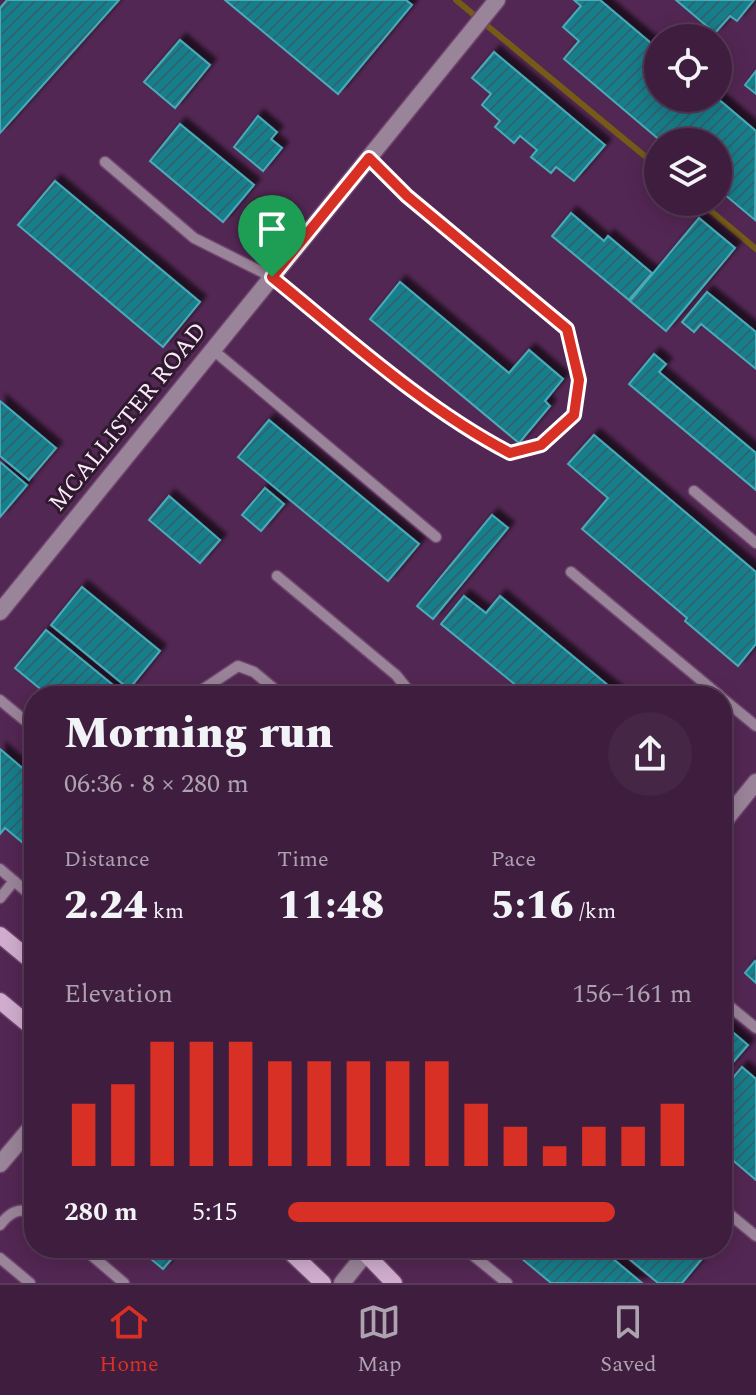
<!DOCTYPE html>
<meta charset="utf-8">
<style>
:root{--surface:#3e1d3e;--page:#452645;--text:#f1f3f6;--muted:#ada2b0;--line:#573b58;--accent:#d93025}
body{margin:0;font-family:Spectral,serif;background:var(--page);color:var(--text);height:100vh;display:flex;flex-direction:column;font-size:30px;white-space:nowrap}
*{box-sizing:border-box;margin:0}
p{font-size:26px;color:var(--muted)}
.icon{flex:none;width:44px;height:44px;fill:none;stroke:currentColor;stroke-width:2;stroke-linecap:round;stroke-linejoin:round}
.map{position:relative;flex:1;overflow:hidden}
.side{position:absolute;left:24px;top:686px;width:708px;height:572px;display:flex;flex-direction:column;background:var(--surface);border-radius:32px;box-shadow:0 4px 20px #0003,0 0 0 2px var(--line)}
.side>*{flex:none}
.buttons{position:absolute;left:644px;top:24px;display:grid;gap:16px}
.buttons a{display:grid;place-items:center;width:88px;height:88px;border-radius:50%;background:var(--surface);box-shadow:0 4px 20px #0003,0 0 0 2px var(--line);font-size:40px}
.pin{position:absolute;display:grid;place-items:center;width:68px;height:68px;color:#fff;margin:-82px -34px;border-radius:50% 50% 50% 0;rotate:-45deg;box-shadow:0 0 8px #0007}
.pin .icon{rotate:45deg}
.round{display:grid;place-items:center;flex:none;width:84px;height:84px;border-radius:42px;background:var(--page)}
.head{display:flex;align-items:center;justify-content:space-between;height:136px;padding:0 40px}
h1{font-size:44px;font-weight:800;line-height:60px}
.stats{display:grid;grid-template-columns:repeat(3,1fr);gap:12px;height:136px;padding:8px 40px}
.stats div{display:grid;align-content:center}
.stats b{font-size:40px;font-weight:800}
.stats small{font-size:22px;font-weight:400}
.stats p{font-size:22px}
.chart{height:224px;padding:16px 40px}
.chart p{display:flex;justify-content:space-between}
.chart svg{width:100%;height:144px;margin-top:8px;stroke:var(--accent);stroke-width:6}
ul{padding:0 40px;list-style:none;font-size:26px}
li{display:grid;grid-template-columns:128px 96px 1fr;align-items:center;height:60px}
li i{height:20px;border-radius:10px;background:var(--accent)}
.tabs{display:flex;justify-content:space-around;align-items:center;height:112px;border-top:2px solid var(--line);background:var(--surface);font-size:22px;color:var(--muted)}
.tabs a{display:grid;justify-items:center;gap:4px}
.tabs .selected{color:var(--accent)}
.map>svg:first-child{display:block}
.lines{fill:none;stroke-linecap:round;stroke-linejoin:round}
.stream{stroke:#755b17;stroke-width:6}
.building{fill:url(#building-hatch);stroke:#4aabb8;stroke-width:2;filter:url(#shadow)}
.service-casing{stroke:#6e466e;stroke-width:13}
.minor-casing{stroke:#6e466e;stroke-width:19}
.secondary-casing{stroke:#6e466e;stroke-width:19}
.service{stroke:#9a8499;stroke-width:10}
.minor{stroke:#9a8499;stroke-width:16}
.secondary{stroke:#d0adce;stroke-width:16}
.route-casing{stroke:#fff;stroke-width:16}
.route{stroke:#d93025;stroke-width:10}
.labels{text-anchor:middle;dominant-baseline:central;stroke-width:6;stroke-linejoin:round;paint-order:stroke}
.street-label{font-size:24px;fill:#fee8fd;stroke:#2e1a2d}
</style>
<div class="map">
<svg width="756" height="1283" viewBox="0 0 756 1283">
<defs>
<pattern id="building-hatch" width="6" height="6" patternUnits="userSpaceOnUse" patternTransform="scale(2)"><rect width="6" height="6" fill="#177f8c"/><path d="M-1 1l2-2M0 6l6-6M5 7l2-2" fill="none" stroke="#2f656f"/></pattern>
<filter id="shadow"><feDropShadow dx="6" dy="-6" stdDeviation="2" flood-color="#0009"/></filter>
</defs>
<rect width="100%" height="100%" fill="#532753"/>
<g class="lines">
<g class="stream">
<polyline points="456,0 658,167"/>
<polyline points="700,202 756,249"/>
</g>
</g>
<g class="building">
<polygon points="7,0 119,0 0,133 0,8"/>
<polygon points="225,0 406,0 412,5 338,94"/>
<polygon points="574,0 600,0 658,49 658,98 717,98 756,131 755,220 718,189 718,142 662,142 564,59 579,41 563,27 581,6"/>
<polygon points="676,0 754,0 737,21 730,16 715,33"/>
<polygon points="180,40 210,65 175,108 144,82"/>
<polygon points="494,52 605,145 574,181 556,167 551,173 531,157 537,150 520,136 514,143 495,127 500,121 482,105 491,94 472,78"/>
<polygon points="756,71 756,94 745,85"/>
<polygon points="258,116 277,132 271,139 282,148 263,171 234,147"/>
<polygon points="180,124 254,185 223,222 150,161"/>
<polygon points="55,181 200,302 163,347 18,225"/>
<polygon points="571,213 604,241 608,236 652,273 629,300 552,236"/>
<polygon points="699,218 735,248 666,331 630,301"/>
<polygon points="400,282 509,373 529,350 563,379 545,401 550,406 519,443 370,319"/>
<polygon points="707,292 756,332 756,369 701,324 694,332 682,322"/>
<polygon points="654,354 666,364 659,372 756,453 756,490 629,384"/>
<polygon points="0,401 56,448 29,480 0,456"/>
<polygon points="269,420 419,544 388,581 238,457"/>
<polygon points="594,435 756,572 756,644 738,666 685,621 687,618 582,529 608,498 568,464"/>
<polygon points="0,462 27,485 0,517"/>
<polygon points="265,488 284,504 261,531 242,515"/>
<polygon points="169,496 220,540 200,563 149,520"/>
<polygon points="492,515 508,528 433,619 417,606"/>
<polygon points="82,587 160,651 129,689 51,625"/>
<polygon points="464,596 486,613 500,596 621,696 529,696 441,624"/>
<polygon points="46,630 124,694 123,696 49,696 15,668"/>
<polygon points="0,749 34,778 34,852 5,828 0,834"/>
<polygon points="755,961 756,962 756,983 745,973"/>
<polygon points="722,1023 748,1045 722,1075"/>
<polygon points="742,1067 756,1079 756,1180 722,1151 722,1091"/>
<polygon points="138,1248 181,1248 163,1269"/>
<polygon points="509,1248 600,1248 642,1283 551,1283"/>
<polygon points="616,1248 711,1248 682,1283 658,1283"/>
</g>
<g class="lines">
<defs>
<g id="service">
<polyline points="105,162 194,238 272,277 363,351 475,435 510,453 541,445 574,415 579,380 567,329 407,196 369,158"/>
<polyline points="213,350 436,537"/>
<polyline points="694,491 756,543"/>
<polyline points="571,572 720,696"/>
<polyline points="277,576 396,675 413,696"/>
<polyline points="193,696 238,666 254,672 283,696"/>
<polyline points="722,698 756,726"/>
<polyline points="0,700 34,728"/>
<polyline points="0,869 34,898"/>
<polyline points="0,898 14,881"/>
<polyline points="722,1000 756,1028"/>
<polyline points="722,1208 756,1236"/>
<path d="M0,1225c10,-13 18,-17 34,-13"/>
<polyline points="83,1248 124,1283"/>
<polyline points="464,1248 507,1283"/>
<polyline points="0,1258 30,1283"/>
</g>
<g id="minor">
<polyline points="0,612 497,0"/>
<polyline points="722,824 756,782"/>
<polyline points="0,1164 34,1124"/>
<polyline points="342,1283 370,1248"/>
</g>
<g id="secondary">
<polyline points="0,935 34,963"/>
<polyline points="0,1001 34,1029"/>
<polyline points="286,1248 323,1283"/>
<polyline points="360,1248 394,1283"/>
</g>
</defs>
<use href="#service" class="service-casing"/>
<use href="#minor" class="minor-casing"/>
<use href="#secondary" class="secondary-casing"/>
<use href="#service" class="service"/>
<use href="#minor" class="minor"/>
<use href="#secondary" class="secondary"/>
</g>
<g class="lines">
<defs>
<path id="route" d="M369,158l38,38 160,133 12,51 -5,35 -33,30 -31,8c-85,-44 -164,-116 -238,-176z"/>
</defs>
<use href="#route" class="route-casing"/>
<use href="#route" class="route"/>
</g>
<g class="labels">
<g class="street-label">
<text transform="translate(128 417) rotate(-51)">MCALLISTER ROAD</text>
</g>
</g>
</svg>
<div class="buttons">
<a><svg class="icon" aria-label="locate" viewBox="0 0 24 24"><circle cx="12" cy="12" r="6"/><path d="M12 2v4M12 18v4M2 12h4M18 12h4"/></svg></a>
<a><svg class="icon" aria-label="layers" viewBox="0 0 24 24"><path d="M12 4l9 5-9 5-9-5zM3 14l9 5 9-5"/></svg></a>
</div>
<div class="pin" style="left:272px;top:277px;background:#1e9e55"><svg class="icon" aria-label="arrive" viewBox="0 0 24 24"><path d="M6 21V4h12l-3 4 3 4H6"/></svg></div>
<section class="side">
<div class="head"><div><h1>Morning run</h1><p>06:36 · 8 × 280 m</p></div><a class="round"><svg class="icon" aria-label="share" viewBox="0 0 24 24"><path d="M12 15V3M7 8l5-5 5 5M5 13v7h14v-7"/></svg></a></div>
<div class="stats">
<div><p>Distance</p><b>2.24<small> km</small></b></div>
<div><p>Time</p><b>11:48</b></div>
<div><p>Pace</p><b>5:16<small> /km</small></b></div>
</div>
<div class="chart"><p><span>Elevation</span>156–161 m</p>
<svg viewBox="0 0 160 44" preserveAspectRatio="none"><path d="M5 44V25M15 44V19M25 44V6M35 44V6M45 44V6M55 44V12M65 44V12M75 44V12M85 44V12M95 44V12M105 44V25M115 44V32M125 44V38M135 44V32M145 44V32M155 44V25"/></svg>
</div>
<ul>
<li><b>280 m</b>5:15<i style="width:81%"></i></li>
</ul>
</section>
</div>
<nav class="tabs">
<a class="selected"><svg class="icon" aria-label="home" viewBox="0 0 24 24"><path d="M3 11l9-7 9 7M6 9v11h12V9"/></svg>Home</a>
<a><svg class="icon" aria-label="map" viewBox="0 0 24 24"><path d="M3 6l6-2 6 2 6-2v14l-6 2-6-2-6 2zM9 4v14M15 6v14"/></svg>Map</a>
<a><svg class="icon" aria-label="saved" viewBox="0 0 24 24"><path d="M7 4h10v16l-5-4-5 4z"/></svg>Saved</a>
</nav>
